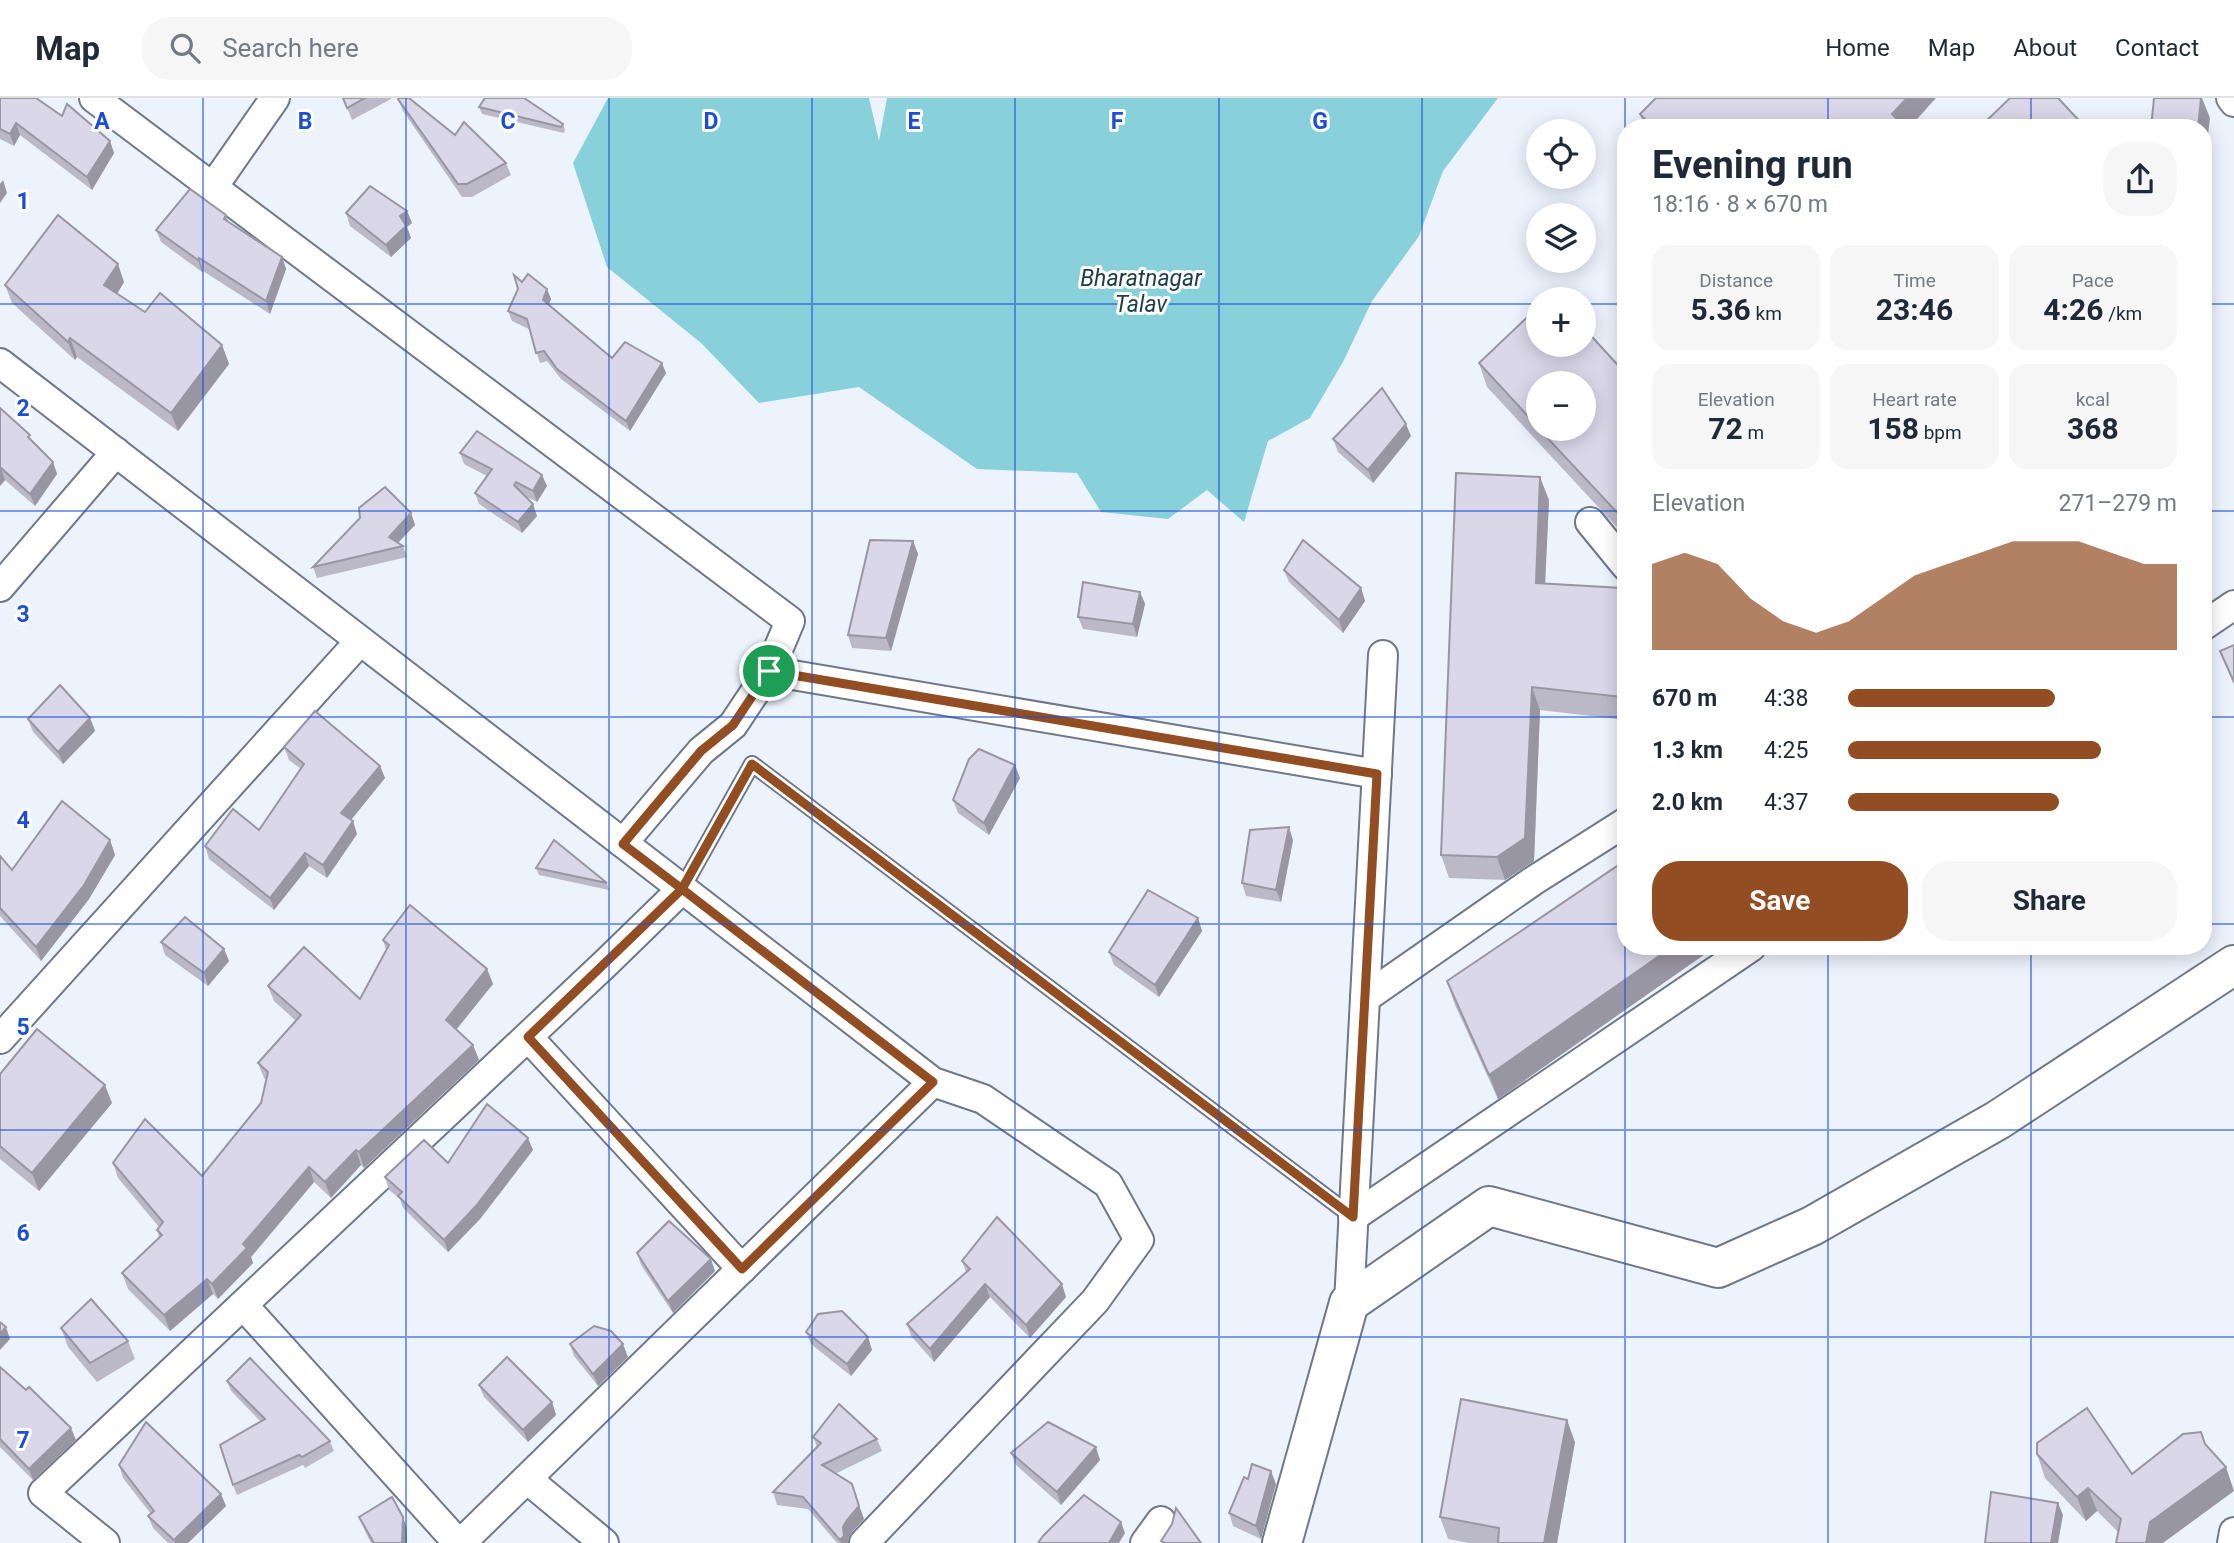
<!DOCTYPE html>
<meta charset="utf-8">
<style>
:root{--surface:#fff;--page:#f6f6f7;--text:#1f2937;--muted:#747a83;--line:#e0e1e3;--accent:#924d23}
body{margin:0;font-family:Roboto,sans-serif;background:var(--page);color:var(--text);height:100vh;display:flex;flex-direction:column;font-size:26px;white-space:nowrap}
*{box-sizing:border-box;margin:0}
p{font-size:23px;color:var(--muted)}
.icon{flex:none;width:38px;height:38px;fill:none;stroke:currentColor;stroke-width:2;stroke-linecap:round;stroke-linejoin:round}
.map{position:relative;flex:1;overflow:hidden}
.sheet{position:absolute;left:1617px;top:21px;width:595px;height:836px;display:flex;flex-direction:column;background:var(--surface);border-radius:28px;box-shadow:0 4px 18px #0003}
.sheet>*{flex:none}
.tools{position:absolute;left:1526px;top:21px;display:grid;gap:14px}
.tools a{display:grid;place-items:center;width:70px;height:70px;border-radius:50%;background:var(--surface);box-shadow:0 4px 18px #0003;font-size:35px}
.pin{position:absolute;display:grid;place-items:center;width:60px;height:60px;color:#fff;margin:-30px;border:4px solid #fff;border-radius:50%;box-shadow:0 2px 7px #0007}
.round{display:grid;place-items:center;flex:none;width:74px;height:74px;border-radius:28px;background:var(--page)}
.headline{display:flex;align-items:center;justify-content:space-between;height:119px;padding:0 35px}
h1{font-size:38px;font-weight:700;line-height:52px}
.stats{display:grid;grid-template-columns:repeat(3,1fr);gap:10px;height:119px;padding:7px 35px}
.stats div{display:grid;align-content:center;border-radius:18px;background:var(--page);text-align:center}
.stats b{font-size:30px;font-weight:700}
.stats small{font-size:19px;font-weight:400}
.stats p{font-size:19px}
.chart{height:196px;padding:14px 35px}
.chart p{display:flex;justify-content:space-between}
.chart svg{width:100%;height:126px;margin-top:7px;fill:var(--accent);opacity:.7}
.button{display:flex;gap:14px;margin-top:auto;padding:14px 35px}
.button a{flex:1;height:80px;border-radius:28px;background:var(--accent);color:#fff;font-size:28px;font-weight:700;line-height:80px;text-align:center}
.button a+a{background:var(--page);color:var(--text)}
ul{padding:0 35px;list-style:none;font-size:23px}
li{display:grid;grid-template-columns:112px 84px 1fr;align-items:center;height:52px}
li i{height:18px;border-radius:9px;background:var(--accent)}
header{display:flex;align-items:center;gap:42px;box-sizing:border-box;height:98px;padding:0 35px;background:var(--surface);border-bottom:2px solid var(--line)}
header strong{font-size:33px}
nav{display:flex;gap:38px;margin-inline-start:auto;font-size:24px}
.search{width:490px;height:63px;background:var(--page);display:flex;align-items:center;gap:18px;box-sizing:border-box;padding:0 24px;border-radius:28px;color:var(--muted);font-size:26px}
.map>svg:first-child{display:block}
.water{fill:#89d1da}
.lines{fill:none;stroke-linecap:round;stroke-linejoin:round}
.lane-casing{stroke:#707888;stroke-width:18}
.street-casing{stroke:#707888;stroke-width:32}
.secondary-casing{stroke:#707888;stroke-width:42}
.lane{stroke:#fff;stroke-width:14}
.street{stroke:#fff;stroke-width:28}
.secondary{stroke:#fff;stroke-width:38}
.wall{fill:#bbb9c8;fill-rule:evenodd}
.shaded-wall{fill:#9996a3}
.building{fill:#dad7e9;stroke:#9996a3;stroke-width:2}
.route-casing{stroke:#fff;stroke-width:14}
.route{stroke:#924d23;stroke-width:9}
.grid{fill:none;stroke:#1d4ed8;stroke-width:2;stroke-opacity:0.55}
.labels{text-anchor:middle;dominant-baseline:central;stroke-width:6;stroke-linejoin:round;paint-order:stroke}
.water-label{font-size:23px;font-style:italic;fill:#1b3e42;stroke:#fff}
.grid-label{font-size:23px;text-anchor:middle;font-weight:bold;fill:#1d4ed8;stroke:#fff;stroke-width:6;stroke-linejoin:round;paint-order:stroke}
</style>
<header>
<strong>Map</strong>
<div class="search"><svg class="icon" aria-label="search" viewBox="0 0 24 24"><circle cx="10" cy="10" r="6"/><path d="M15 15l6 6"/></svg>Search here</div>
<nav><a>Home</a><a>Map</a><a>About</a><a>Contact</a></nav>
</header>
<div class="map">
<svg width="2234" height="1445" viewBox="0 0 2234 1445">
<rect width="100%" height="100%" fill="#edf3fd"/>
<polygon class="water" points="608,0 869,0 879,43 887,0 1498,0 1443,73 1419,138 1372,203 1343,264 1310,320 1268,343 1244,424 1207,392 1168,421 1101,414 1077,375 977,371 859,289 759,305 701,245 607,169 573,65"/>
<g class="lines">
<defs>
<polyline id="lane" points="682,791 752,666 1353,1119"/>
<g id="street">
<polyline points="94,0 790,523 769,573 1377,676"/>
<polyline points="2231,0 2234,4"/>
<polyline points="213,89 275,0"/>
<polyline points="0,265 933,984 983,1001 1108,1086 1139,1142 1095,1203 864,1445"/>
<polyline points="1590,424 1626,468"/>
<polyline points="0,489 116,354"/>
<polyline points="2203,528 2234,507"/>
<polyline points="623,745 701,653 733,627 769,573"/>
<polyline points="1365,900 1533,783 1626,724"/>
<polyline points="528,939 742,1171"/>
<polyline points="0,941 360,543"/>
<polyline points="1353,1119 1751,849"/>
<polyline points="1349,1205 1383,557"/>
<polyline points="243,1207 458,1445"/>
<polyline points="527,1381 604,1445"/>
<polyline points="105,1445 43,1395 607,864 682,791"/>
<polyline points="461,1445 933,984"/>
<polyline points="1145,1445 1161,1423"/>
<polyline points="2232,1445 2234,1434"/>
</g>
<polyline id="secondary" points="1282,1445 1349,1205 1489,1108 1718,1170 1812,1128 1998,1022 2234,867"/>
</defs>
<use href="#lane" class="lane-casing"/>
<use href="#street" class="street-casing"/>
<use href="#secondary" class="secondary-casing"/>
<use href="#lane" class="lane"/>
<use href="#street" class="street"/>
<use href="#secondary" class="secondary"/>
</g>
<g class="wall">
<polygon points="0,0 62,18 110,43 114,55 92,92 20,37 14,48 0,41"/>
<polygon points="343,0 391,0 391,1 352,22"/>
<polygon points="398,1 455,37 506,65 511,77 472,99 462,99 403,13"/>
<polygon points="479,9 563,26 565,32 564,35 482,16"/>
<polygon points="1640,16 1909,30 1645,30"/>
<polygon points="407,113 412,125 407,129 411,140 391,159 350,128 346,115"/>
<polygon points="226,117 229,125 282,159 286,171 270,216 203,173 202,174 161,144 156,132"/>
<polygon points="124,184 117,196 145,214 222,247 229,266 178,333 77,259 75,262 12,205 5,187"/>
<polygon points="522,184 551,201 549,206 612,260 666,275 630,333 561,281 547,263 540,265 529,231 512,223 508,213"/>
<path d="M1479,265l147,11v163l-139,-150zM1538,285l46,46h-46z"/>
<polygon points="0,310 53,364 57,376 35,408 5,382 0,388"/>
<polygon points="1411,338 1373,385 1338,354 1333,341"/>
<polygon points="460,355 547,388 537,404 525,398 537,418 522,435 479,406 475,395 487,378 464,366"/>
<polygon points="1549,402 1545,486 1626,501 1626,622 1540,612 1534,763 1505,782 1449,780 1441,757"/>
<polygon points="411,415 415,427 398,445 403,448 407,459 317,480 313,469"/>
<polygon points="913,443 918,456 891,553 852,550 848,537"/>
<polygon points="1284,472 1361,490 1365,503 1343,535 1289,484"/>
<polygon points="1140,494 1145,506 1137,539 1083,531 1078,519"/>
<polygon points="2234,547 2234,587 2220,553"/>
<polygon points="90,620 95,633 63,666 33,634 28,621"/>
<polygon points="284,649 380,668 385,680 351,722 357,736 327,780 309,768 274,812 209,761 205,748 259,732 301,671 289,662"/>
<polygon points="1020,680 989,737 958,715 953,702"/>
<polygon points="110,742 115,757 89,801 41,863 0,818 0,758 12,772"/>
<polygon points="1293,742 1281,804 1246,798 1242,785"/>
<polygon points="536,770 607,785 609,792 539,777"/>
<polygon points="1198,820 1202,833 1159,899 1114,867 1109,854"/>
<polygon points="383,842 487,871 493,886 456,931 473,947 479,962 364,1070 361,1067 331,1100 314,1084 251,1159 253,1165 218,1201 213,1196 170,1233 128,1191 122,1175 159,1139 157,1132 159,1129 118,1080 113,1065 202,1078 261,1005 266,982 264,980 258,965 296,923 274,903 268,888 360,901 386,852"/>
<polygon points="161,844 224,851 229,863 208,888 165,857"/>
<polygon points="1626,849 1715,849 1498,1001 1455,907 1447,883"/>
<polygon points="0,976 112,1005 39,1093 0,1061"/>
<polygon points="533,1052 480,1121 448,1154 403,1110 400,1101 389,1092 385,1079 448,1065"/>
<polygon points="637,1155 715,1173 673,1215 641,1167"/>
<polygon points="962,1163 1066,1199 1030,1240 990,1199 934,1264 911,1238 907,1226 966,1174"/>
<polygon points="61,1230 128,1243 135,1261 97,1284 68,1249"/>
<polygon points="806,1234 872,1252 851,1278 811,1246"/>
<polygon points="570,1246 628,1259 598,1288 574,1258"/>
<polygon points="0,1269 76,1342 33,1382 0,1349"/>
<polygon points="227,1283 330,1343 334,1353 305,1370 303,1367 237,1397 233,1387 261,1324 231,1293"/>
<polygon points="479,1287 552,1304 556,1317 528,1344 484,1299"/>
<polygon points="813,1339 877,1341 882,1353 835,1376 852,1386 864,1421 852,1434 848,1442 848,1445 837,1445 808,1411 777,1407 773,1394 817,1349"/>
<polygon points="1575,1344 1557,1445 1469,1445 1448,1441 1440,1419"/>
<polygon points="1011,1355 1100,1362 1061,1407 1016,1367"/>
<polygon points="2037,1356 2132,1376 2118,1434 2097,1413 2086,1423 2045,1380"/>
<polygon points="119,1367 226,1408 188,1445 168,1445 153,1430 148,1418 151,1416 123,1380"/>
<polygon points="1248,1381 1276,1386 1261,1441 1233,1428 1229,1415"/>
<polygon points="359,1419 403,1419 407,1431 407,1445 371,1445 364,1431"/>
</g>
<g class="shaded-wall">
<polygon points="1907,0 1936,0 1909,30 1897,30 1892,16"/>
<polygon points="2201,0 2202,0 2210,20 2203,79 2203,30 2198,30"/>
<polygon points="16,25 20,37 14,48 10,36"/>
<polygon points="110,43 114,55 92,92 87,79"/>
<polygon points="3,82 7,95 0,105 0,86"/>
<polygon points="407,113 412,125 407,129 411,140 391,159 386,147 400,118"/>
<polygon points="282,159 286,171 270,216 266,203"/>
<polygon points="199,160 203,173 202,174 198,162"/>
<polygon points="118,166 124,184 111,206 104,187"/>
<polygon points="547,191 551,201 547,211 543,202"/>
<polygon points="70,240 77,259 75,262 68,244"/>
<polygon points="222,247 229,266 178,333 171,315"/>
<polygon points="662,265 666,275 630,333 626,323"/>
<polygon points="1406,326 1411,338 1373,385 1368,372"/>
<polygon points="53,364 57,376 35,408 30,396"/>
<polygon points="1,370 5,382 0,388 0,371"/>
<polygon points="542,377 547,388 537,404 533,393"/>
<polygon points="1540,379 1549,402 1544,508 1536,485"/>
<polygon points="533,406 537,418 522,435 518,424"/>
<polygon points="411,415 415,427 393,450 389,439"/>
<polygon points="913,443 918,456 891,553 886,540"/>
<polygon points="1361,490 1365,503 1343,535 1339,522"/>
<polygon points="1622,490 1626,501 1626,609 1622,599"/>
<polygon points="1140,494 1145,506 1137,539 1133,526"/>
<polygon points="1532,589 1540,612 1534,763 1505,782 1497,759"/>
<polygon points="90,620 95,633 63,666 58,654"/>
<polygon points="1015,667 1020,680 989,737 984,725"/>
<polygon points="380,668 385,680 346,728 341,715"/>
<polygon points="353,723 357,736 327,780 323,767"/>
<polygon points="1289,729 1293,742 1281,804 1276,792"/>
<polygon points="110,742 115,757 89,801 41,863 36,849"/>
<polygon points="305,755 309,768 274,812 270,800"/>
<polygon points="1198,820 1202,833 1159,899 1155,887"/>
<polygon points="1672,849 1715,849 1498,1001 1489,977"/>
<polygon points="224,851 229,863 208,888 204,875"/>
<polygon points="487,871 493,886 452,937 446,922"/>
<polygon points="473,947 479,962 364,1070 359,1054"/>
<polygon points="105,987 112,1005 39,1093 32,1075"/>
<polygon points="528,1040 533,1052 480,1121 448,1154 444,1142"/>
<polygon points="356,1052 361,1067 331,1100 325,1084"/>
<polygon points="309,1069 314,1084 251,1159 253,1165 218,1201 212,1186 243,1146"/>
<polygon points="711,1161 715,1173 673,1215 668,1203"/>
<polygon points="207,1181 213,1196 170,1233 164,1217"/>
<polygon points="985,1186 990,1199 934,1264 930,1251"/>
<polygon points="1062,1186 1066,1199 1030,1240 1026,1227"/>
<polygon points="6,1229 10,1241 0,1252 0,1236"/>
<polygon points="868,1239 872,1252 851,1278 847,1266"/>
<polygon points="623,1246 628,1259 598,1288 593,1276"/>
<polygon points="552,1304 556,1317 528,1344 523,1332"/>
<polygon points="1567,1322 1575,1344 1557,1445 1544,1445"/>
<polygon points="71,1330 76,1342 33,1382 29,1371"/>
<polygon points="1096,1349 1100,1362 1061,1407 1057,1394"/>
<polygon points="2226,1369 2234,1393 2163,1445 2146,1445 2150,1424"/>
<polygon points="1271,1373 1276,1386 1261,1441 1256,1428"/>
<polygon points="2088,1390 2097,1413 2086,1423 2077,1399"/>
<polygon points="221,1396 226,1408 188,1445 175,1445 174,1442"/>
<polygon points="2058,1405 2063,1417 2058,1445 2051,1445"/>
<polygon points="859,1408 864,1421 852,1434 848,1442 848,1445 841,1445 840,1442 843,1429 847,1422"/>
<polygon points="403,1419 407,1431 407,1445 402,1445"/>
<polygon points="1121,1424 1125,1435 1119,1445 1109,1445"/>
</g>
<g class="building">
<polygon points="0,0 36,0 62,18 67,6 110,43 87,79 16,25 10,36 0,31"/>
<polygon points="343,0 365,0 347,10"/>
<polygon points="399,0 409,0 455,37 464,24 506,65 467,86 458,86 398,1"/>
<polygon points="485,0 524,0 563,26 561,29 479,9"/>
<polygon points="1656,0 1907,0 1892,16 1905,30 1653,30 1640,16"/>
<polygon points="2010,0 2058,0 2086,30 1979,30"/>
<polygon points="2154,0 2201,0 2198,30 2151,30"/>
<polygon points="370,88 407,113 400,118 406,128 386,147 346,115"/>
<polygon points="190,91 226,117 224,121 282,159 266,203 199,160 198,162 156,132"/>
<polygon points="58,117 118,166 104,187 145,214 160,195 222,247 171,315 70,240 68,244 5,187"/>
<polygon points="528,176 547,191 543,202 612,260 625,244 662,265 626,323 557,271 544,253 536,255 527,221 508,213 518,191 514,177 522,184"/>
<polygon points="1552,196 1557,201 1547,201"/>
<polygon points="1538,209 1538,247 1584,247 1584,230 1626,276 1626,424 1539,331 1584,331 1584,285 1538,285 1538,329 1479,265"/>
<polygon points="1382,290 1406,326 1368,372 1333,341"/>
<polygon points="0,310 30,337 28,339 53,364 30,396 1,370 0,371"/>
<polygon points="477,333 542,377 533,393 516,384 514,387 533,406 518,424 475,395 492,371 460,355"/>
<polygon points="1456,375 1540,379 1536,485 1622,490 1622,599 1532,589 1525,740 1497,759 1441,757"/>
<polygon points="385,389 411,415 389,439 403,448 313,469 360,420 359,410"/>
<polygon points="870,442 913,443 886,540 848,537"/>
<polygon points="1303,442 1361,490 1339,522 1284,472"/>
<polygon points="1083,484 1140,494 1133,526 1078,519"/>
<polygon points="2234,547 2234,584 2220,553"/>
<polygon points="60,587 90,620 58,654 28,621"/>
<polygon points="315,613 380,668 341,715 353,723 323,767 305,755 270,800 205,748 233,711 259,732 304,666 284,649"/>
<polygon points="979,651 1015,667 984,725 953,702 969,661"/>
<polygon points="62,703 110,742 84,787 36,849 0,810 0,758 12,772"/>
<polygon points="1289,729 1276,792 1242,785 1250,732"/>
<polygon points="554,742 607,785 536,770"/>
<polygon points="1626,762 1626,849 1672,849 1489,977 1447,883"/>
<polygon points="1148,792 1198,820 1155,887 1109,854"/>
<polygon points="410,807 487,871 446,922 473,947 359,1054 356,1052 325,1084 309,1069 243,1146 247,1150 212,1186 207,1181 164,1217 122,1175 162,1137 157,1132 163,1124 113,1065 145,1021 202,1078 261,1005 268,974 258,965 301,917 268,888 304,849 360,901 389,847 383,842"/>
<polygon points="185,819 224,851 204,875 161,844"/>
<polygon points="37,931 105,987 32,1075 0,1048 0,976"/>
<polygon points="487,1006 528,1040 476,1108 444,1142 398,1098 402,1094 385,1079 424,1042 448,1065"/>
<polygon points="997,1119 1062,1186 1026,1227 985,1186 930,1251 907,1226 970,1171 962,1163"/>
<polygon points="669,1123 711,1161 668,1203 637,1155"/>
<polygon points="91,1201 128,1243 90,1265 61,1230"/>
<polygon points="842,1213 868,1239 847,1266 806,1234 818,1216"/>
<polygon points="0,1224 6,1229 0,1236"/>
<polygon points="594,1228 611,1233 623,1246 593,1276 570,1246"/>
<polygon points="507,1259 552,1304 523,1332 479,1287"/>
<polygon points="250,1260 330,1343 302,1359 299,1357 233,1387 220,1347 265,1321 227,1283"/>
<polygon points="0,1269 26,1292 29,1289 71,1330 29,1371 0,1341"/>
<polygon points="1461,1301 1567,1322 1544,1445 1498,1445 1499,1430 1440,1419"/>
<polygon points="839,1306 877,1341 822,1367 852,1386 859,1408 847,1422 843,1429 844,1438 840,1442 803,1399 773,1394 821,1345 813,1339"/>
<polygon points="2087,1310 2132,1376 2183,1336 2201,1334 2205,1346 2226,1369 2150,1424 2146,1445 2116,1445 2121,1421 2088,1390 2077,1399 2037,1356 2037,1345"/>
<polygon points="146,1324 221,1396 174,1442 148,1418 154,1413 119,1367"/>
<polygon points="1048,1324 1096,1349 1057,1394 1011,1355"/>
<polygon points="1252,1366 1271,1373 1256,1428 1229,1415 1244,1379 1248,1381"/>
<polygon points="1991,1394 2058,1405 2051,1445 1985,1445"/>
<polygon points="1084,1397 1121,1424 1109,1445 1038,1445 1043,1438"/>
<polygon points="392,1399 403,1419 402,1445 374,1445 359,1419"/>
<polygon points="1176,1410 1201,1445 1165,1445 1161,1443 1172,1426"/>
</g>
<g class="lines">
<defs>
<polyline id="route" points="769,573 733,627 701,653 623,746 682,791 528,939 742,1171 933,984 682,791 752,666 1353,1119 1377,676 769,573"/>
</defs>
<use href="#route" class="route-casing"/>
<use href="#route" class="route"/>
</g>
<path class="grid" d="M203,0v1445M406,0v1445M609,0v1445M812,0v1445M1015,0v1445M1219,0v1445M1422,0v1445M1625,0v1445M1828,0v30M2031,0v30M0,206h1538M1584,206h42M2203,206h31M0,413h1626M2203,413h31M0,619h1626M2203,619h31M0,826h1626M2203,826h31M1828,849v596M2031,849v596M0,1032h2234M0,1239h2234"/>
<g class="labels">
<g class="water-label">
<text x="1141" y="180">Bharatnagar<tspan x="1141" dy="26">Talav</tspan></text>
</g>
</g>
<g class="grid-label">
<text x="102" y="31">A</text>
<text x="305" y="31">B</text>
<text x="508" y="31">C</text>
<text x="711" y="31">D</text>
<text x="914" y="31">E</text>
<text x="1117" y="31">F</text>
<text x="1320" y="31">G</text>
<text x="23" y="111">1</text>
<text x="23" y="318">2</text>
<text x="23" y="524">3</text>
<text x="23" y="730">4</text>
<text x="23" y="937">5</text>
<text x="23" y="1143">6</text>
<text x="23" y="1350">7</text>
</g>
</svg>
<div class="tools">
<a><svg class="icon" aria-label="locate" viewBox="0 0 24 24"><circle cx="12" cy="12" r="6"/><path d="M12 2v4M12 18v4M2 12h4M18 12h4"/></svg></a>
<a><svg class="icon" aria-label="layers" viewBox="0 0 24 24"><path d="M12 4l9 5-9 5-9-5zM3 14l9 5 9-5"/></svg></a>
<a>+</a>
<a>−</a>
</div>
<div class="pin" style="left:769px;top:573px;background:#1e9e55"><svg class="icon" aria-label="arrive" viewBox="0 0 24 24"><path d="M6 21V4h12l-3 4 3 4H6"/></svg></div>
<section class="sheet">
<div class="headline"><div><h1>Evening run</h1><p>18:16 · 8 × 670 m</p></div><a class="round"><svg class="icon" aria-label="share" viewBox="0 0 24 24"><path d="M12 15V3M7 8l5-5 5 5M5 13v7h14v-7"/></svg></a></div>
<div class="stats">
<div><p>Distance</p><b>5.36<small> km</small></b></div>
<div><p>Time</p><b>23:46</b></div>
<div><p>Pace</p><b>4:26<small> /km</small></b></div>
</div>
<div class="stats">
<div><p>Elevation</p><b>72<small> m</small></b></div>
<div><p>Heart rate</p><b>158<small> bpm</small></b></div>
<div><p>kcal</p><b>368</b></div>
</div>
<div class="chart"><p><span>Elevation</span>271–279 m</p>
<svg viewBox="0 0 160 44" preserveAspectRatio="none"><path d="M0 44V14L10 10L20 14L30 26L40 34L50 38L60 34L70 26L80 18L90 14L100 10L110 6L120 6L130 6L140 10L150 14L160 14V44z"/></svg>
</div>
<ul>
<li><b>670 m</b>4:38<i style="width:63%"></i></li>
<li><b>1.3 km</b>4:25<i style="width:77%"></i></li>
<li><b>2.0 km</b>4:37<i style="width:64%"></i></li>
</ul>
<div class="button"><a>Save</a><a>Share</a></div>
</section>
</div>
